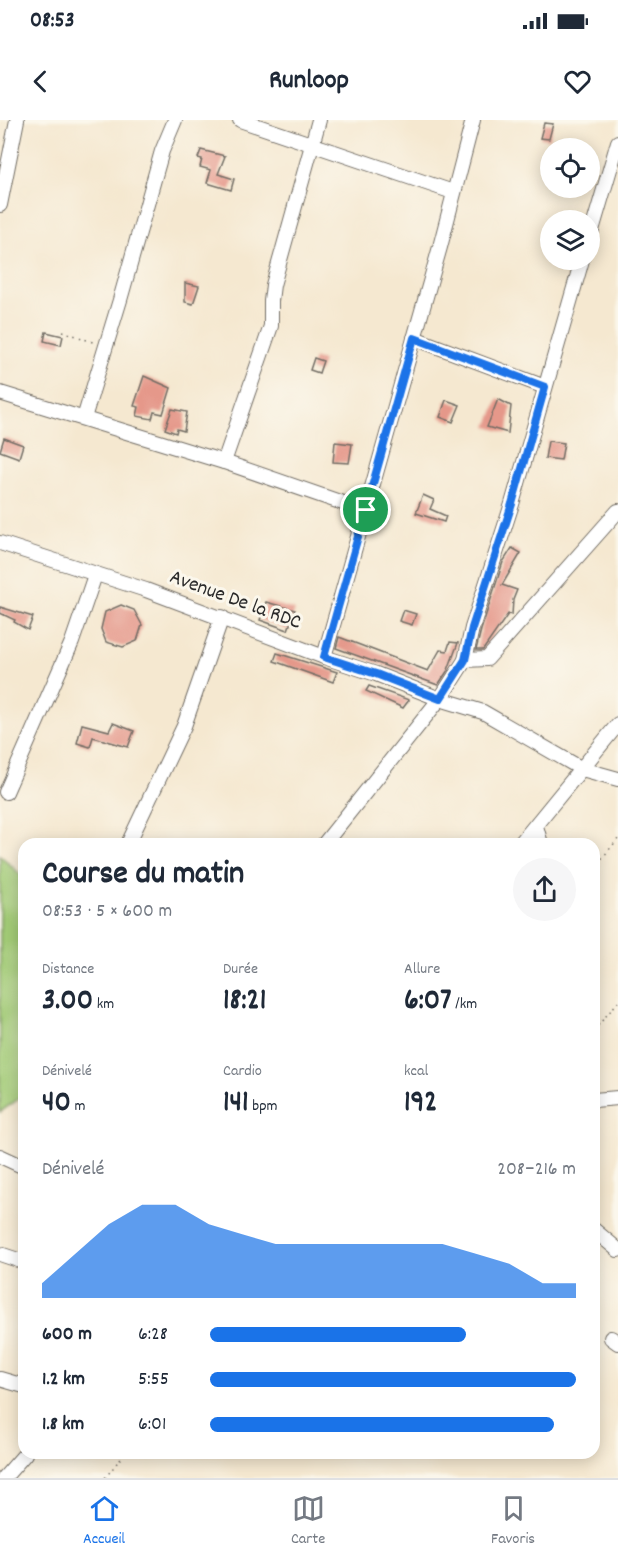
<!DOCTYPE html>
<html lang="fr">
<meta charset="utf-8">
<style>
:root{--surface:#fff;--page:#f6f6f7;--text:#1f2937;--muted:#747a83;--line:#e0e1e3;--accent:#1a73e8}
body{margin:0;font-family:Dekko,sans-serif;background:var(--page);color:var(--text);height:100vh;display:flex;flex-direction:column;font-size:22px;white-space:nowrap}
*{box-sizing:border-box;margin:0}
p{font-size:20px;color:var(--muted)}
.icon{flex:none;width:33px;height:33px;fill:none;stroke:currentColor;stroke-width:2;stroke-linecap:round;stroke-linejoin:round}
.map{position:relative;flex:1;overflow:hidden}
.details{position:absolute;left:18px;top:718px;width:582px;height:621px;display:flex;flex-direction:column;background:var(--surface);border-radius:18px;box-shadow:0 3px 15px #0003}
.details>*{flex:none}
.fabs{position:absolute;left:540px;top:18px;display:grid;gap:12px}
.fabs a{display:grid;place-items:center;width:60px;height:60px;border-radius:50%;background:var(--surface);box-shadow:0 3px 15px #0003;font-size:30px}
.pin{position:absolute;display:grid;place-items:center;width:51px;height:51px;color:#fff;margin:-26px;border:3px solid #fff;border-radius:50%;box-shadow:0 2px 6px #0007}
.round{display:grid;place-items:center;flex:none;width:63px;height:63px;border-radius:32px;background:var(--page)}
.summary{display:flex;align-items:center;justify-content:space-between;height:102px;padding:0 24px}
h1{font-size:33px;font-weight:700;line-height:45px}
.figures{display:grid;grid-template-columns:repeat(3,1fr);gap:9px;height:102px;padding:6px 24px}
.figures div{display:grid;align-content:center}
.figures b{font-size:30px;font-weight:700}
.figures small{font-size:16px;font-weight:400}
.figures p{font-size:16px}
.chart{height:168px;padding:12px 24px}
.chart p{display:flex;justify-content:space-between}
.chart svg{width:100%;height:108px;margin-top:6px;fill:var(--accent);opacity:.7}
ul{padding:0 24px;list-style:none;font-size:20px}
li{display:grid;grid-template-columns:96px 72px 1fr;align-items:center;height:45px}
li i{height:15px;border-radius:8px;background:var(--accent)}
.status{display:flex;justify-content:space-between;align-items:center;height:42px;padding:0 30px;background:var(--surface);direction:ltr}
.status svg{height:16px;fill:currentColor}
header{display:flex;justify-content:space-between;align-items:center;height:78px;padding:0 24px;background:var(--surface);font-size:27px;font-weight:700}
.menu{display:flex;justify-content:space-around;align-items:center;height:84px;border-top:2px solid var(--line);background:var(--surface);font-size:16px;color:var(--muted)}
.menu a{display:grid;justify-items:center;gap:3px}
.menu .active{color:var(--accent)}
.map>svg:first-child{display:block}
.green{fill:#a2cb76;stroke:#667b50;stroke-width:1.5}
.building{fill:#e5988a}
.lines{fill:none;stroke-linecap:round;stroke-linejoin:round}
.minor-casing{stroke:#726d65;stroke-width:16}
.path{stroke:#726d65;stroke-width:1.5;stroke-dasharray:1.5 4.5;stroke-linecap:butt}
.minor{stroke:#fff;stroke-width:14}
.route-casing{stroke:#fff;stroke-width:12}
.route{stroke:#1a73e8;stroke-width:8}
.labels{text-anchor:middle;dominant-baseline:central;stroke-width:6;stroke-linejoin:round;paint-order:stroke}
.street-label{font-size:21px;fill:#2b2b2b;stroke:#fbf7ec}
</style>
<div class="status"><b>08:53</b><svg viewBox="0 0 49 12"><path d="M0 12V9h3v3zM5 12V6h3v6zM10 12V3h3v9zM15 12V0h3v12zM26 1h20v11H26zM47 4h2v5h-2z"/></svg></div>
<header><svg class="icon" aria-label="back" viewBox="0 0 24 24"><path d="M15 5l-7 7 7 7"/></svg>Runloop<svg class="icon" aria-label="heart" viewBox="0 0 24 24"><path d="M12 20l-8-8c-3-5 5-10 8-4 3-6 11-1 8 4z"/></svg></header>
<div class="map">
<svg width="618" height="1358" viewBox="0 0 618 1358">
<rect width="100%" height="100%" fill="#fbf7ec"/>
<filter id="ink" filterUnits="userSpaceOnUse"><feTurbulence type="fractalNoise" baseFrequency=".0167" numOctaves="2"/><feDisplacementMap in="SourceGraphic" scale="12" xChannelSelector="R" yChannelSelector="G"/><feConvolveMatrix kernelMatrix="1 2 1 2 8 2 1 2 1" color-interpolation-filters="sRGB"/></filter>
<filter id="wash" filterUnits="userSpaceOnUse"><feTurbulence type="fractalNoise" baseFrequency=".008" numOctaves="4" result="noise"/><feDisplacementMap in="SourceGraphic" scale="24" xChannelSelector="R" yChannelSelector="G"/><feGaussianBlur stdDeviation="1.35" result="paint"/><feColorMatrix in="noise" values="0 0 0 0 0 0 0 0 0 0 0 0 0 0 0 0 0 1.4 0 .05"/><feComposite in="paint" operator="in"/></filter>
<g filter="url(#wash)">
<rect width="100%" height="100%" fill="#f5e8d0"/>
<polygon class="green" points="0,735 24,758 24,975 0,992"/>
<g id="blocks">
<g class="building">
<polygon points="544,3 553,4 549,19 540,18"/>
<polygon points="201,30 225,36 218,54 234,59 231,70 207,63 211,50 200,47 202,39 198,38"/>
<polygon points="185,163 199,166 193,184 185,182"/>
<polygon points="46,212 63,216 61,225 44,221"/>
<polygon points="314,238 323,241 319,253 310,250"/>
<polygon points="144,256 171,268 163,294 154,292 152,299 137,296 139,287 134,286"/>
<polygon points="498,279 511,286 508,313 487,307"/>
<polygon points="446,280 460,285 453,302 440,297"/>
<polygon points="172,289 187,292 184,311 177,309 176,313 165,309"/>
<polygon points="4,318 23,325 19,338 0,331"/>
<polygon points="548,321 564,323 561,340 545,338"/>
<polygon points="335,322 352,324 349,343 333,342"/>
<polygon points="423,375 434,380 430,389 446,396 444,402 416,393"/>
<polygon points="512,428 521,433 502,465 517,470 513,480 512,495 508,494 483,530 476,530 481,510 503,442"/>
<polygon points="266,482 295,490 288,510 260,500"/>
<polygon points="121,485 134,490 142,505 137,521 123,527 106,522 101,509 105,492"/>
<polygon points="0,487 33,497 28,510 14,502 15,500 0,493"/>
<polygon points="403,490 416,494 412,505 399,501"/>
<polygon points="339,517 428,551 440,530 447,531 450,522 458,523 448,550 438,565 336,528"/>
<polygon points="277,533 337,552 333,562 274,541"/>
<polygon points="369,566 409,580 403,588 366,571"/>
<polygon points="113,603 134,611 128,627 93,617 90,627 77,623 82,604 109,611"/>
</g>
</g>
</g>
<g filter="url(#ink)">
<use href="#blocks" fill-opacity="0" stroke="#726d65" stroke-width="1.5"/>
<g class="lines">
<defs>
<g id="minor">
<polyline points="240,0 453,72"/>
<polyline points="0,85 17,0"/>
<polyline points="590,117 618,22"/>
<polyline points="414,218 545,267"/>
<polyline points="0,273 224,342 366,391"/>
<polyline points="84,298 120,180 162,31 175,0"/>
<polyline points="224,342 271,206 271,181 273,165 319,0"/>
<polyline points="0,423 146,470 324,537 376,554 440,579 483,592 582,649 618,659"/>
<polyline points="324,537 440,127 473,0"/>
<polyline points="465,540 472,508 512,384 582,140"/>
<polyline points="6,672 72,522 95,455"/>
<polyline points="536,706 541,724"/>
<polyline points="128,724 184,606 222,497"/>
<polyline points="324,724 442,576 465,540 487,539 618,391"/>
<polyline points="520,724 618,604"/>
<polyline points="594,980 618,978"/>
<polyline points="0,1036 24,1047"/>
<polyline points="594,1110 618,1130"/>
<polyline points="0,1134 24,1142"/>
<polyline points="611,1218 618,1223"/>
<polyline points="0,1259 24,1266"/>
<polyline points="4,1358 25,1334"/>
</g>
</defs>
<use href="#minor" class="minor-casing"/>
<g class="path">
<polyline points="63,211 95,223"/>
<polyline points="594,748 618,719"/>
<polyline points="594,910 618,882"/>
<polyline points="105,1358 124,1334"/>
</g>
<use href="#minor" class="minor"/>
</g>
</g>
<g class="lines" filter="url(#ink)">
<defs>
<polygon id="route" points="414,218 545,267 512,384 472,508 465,540 440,579 376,554 324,537"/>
</defs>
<use href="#route" class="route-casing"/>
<use href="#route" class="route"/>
</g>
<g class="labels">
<g class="street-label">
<text transform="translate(235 481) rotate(20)">Avenue De la RDC</text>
</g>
</g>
</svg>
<div class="fabs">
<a><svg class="icon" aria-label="locate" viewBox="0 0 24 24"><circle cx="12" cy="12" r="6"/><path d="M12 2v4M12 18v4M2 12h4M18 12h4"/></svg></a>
<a><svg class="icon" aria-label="layers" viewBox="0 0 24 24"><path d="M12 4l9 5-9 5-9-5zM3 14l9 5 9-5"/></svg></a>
</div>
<div class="pin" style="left:366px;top:390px;background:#1e9e55"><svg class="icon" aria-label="arrive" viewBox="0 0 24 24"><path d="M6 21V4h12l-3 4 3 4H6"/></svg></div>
<section class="details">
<div class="summary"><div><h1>Course du matin</h1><p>08:53 · 5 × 600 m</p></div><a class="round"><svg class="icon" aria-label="share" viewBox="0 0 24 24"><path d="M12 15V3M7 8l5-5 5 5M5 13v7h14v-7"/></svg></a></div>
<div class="figures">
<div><p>Distance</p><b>3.00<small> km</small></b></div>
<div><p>Durée</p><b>18:21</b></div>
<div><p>Allure</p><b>6:07<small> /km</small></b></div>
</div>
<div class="figures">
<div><p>Dénivelé</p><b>40<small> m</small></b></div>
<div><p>Cardio</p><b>141<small> bpm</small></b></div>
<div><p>kcal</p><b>192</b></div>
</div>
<div class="chart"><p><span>Dénivelé</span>208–216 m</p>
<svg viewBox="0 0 160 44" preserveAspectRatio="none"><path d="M0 44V38L10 26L20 14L30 6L40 6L50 14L60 18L70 22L80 22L90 22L100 22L110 22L120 22L130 26L140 30L150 38L160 38V44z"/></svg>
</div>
<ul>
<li><b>600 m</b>6:28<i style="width:70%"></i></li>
<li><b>1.2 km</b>5:55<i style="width:100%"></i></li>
<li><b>1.8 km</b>6:01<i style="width:94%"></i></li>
</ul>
</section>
</div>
<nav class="menu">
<a class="active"><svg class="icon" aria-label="home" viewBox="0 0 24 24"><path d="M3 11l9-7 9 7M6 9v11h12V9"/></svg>Accueil</a>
<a><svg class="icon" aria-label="map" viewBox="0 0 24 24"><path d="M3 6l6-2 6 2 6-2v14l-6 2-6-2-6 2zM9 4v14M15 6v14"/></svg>Carte</a>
<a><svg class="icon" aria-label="saved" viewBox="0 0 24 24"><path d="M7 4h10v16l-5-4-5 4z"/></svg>Favoris</a>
</nav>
